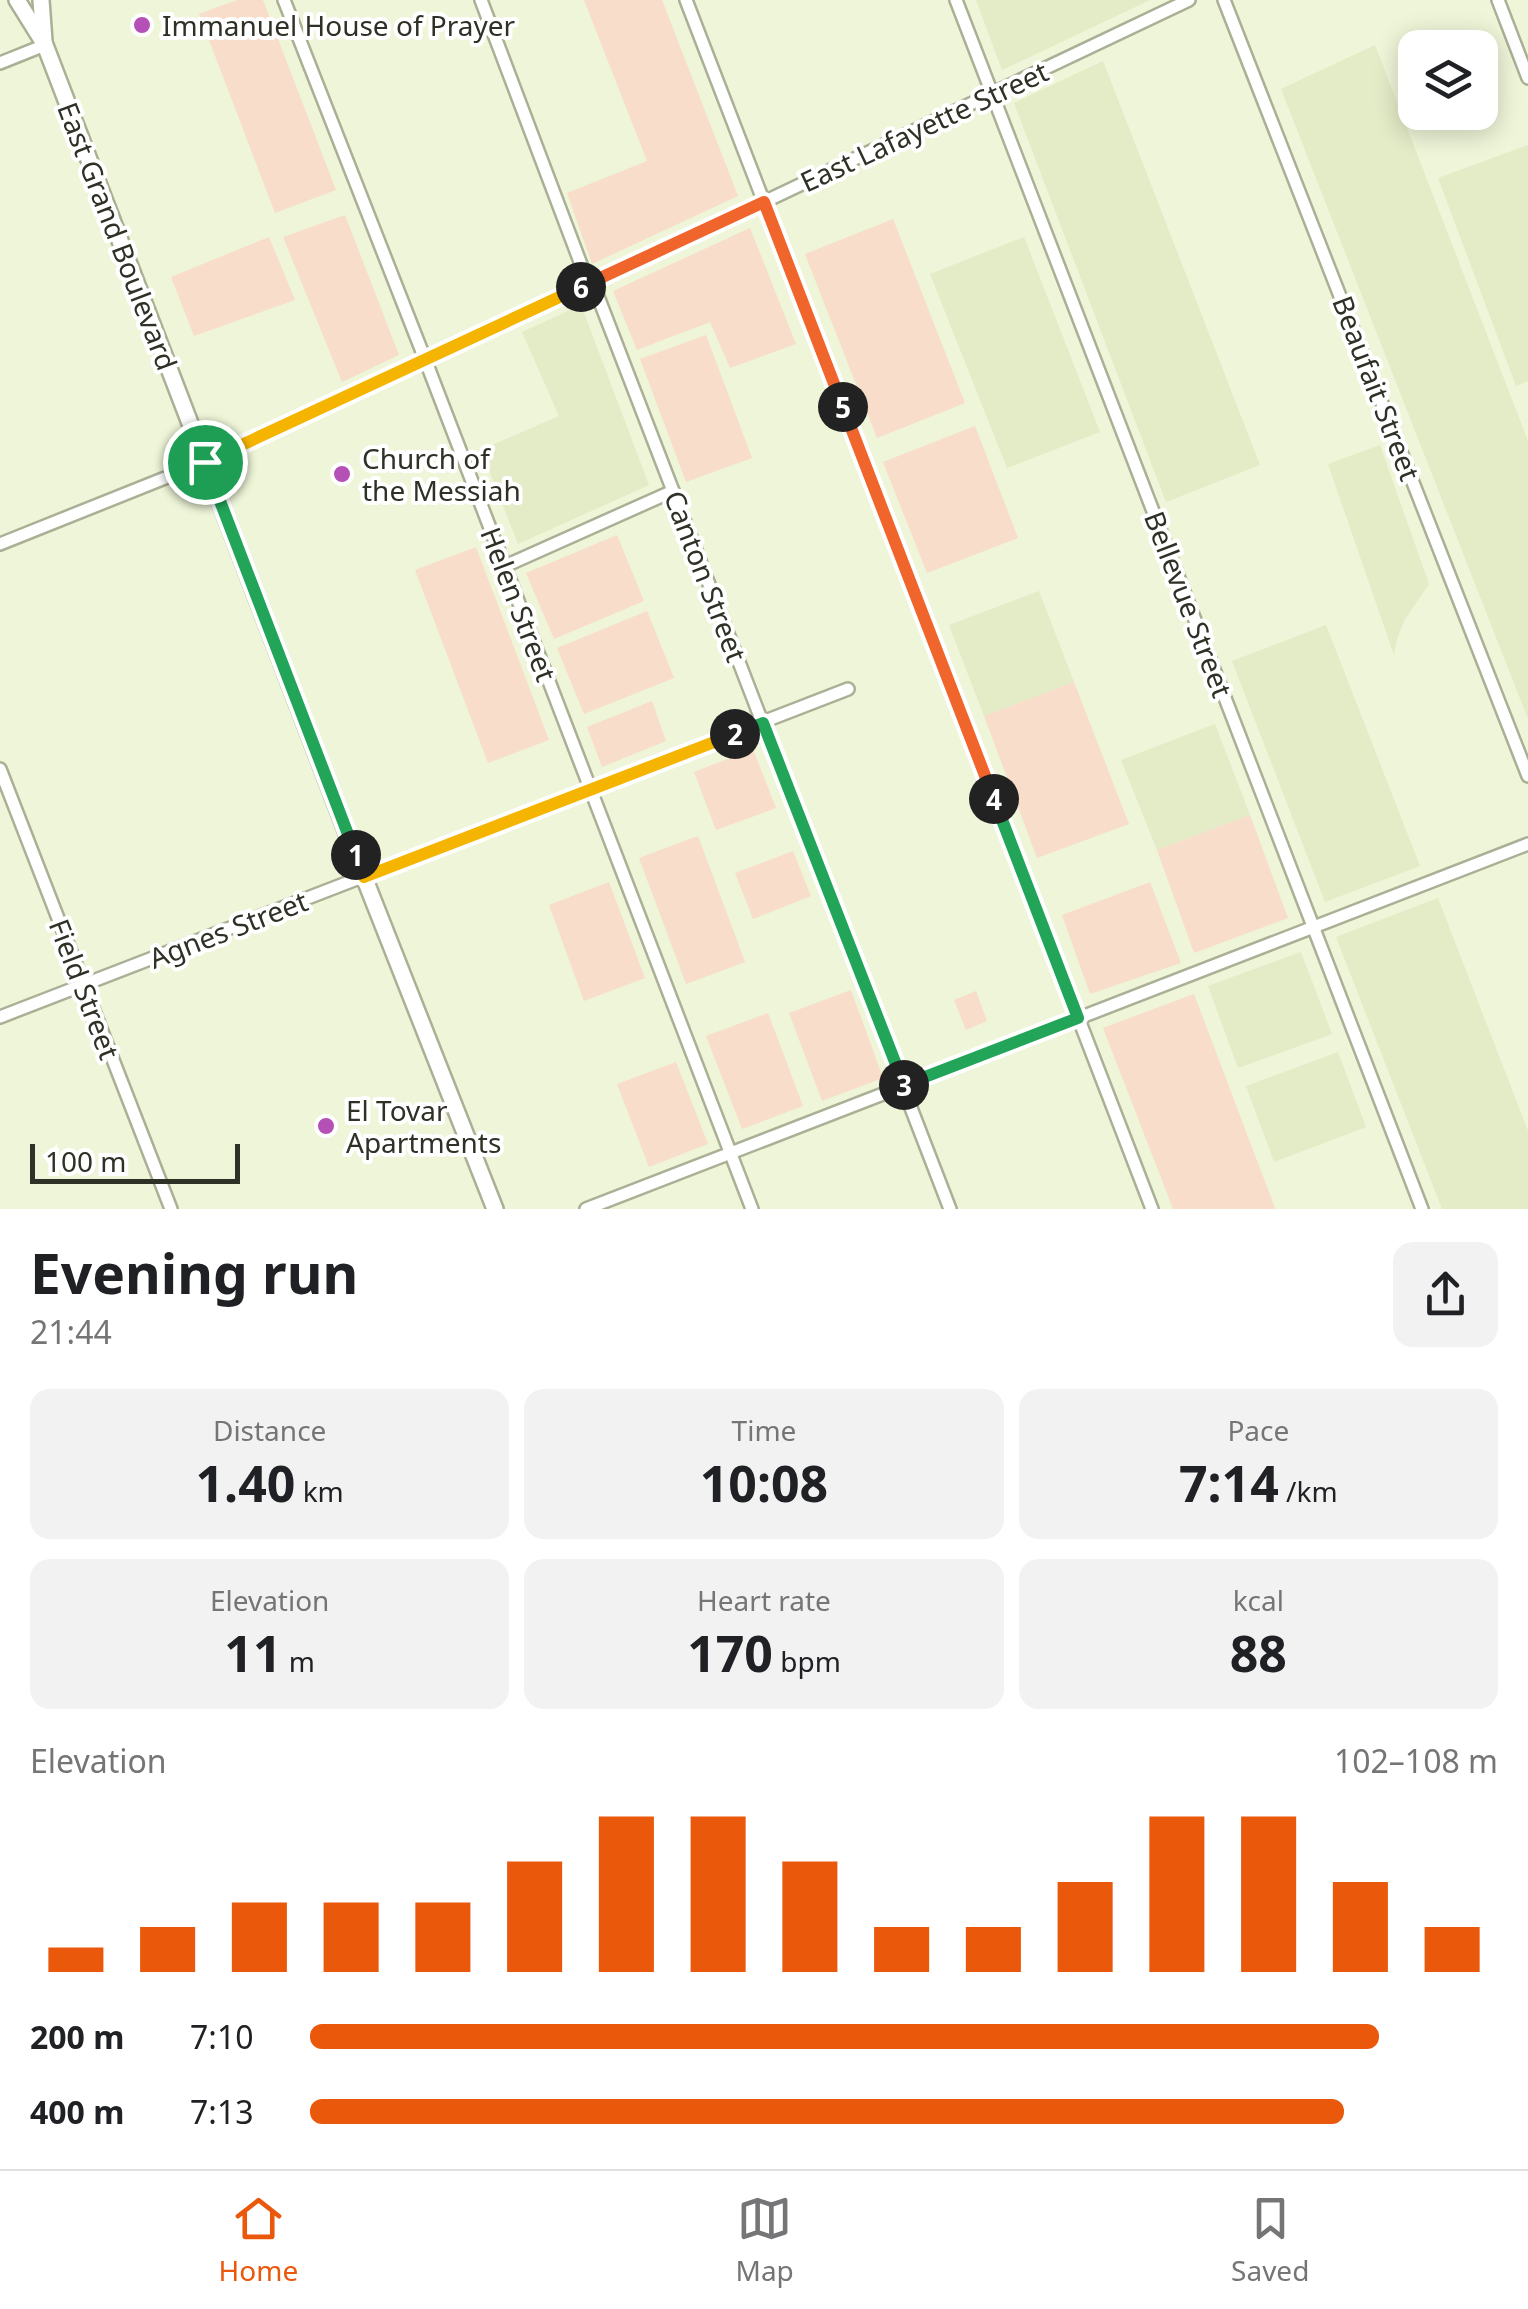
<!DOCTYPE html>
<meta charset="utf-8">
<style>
:root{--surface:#fff;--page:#f2f2f2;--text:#202124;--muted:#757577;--line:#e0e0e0;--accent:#ea580c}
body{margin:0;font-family:"Noto Sans",sans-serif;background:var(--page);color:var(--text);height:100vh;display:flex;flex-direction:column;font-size:38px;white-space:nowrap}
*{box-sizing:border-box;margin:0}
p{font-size:32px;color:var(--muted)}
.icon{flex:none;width:55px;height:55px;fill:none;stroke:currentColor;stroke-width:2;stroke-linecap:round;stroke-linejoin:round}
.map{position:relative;height:1209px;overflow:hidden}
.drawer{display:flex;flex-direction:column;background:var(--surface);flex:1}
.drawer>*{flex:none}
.fabs{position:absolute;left:1398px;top:30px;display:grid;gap:20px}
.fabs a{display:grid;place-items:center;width:100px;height:100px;border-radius:20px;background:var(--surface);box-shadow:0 5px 25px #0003;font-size:50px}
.scale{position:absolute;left:30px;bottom:25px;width:210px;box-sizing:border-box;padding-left:10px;border:5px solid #2e3126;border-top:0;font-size:28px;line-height:35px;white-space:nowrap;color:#2e3126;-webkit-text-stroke:8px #fff;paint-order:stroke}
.pin{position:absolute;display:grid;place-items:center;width:85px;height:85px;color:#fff;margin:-42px;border:5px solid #fff;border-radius:50%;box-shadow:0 2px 10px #0007}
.km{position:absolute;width:50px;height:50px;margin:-25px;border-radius:50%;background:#222;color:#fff;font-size:28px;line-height:50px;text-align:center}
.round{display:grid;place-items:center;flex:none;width:105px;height:105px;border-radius:20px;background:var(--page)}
.head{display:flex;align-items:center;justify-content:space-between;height:170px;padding:0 30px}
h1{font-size:55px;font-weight:700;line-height:75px}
.stats{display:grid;grid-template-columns:repeat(3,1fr);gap:15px;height:170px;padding:10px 30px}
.stats div{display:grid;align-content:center;border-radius:20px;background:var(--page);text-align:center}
.stats b{font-size:50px;font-weight:700}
.stats small{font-size:28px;font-weight:400}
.stats p{font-size:28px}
.chart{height:280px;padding:20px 30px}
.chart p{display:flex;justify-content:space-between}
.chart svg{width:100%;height:180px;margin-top:10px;stroke:var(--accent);stroke-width:6}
ul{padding:0 30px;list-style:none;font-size:32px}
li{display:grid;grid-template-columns:160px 120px 1fr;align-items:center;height:75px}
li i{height:25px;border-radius:12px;background:var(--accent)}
.dock{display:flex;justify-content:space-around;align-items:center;height:140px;border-top:2px solid var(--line);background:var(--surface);font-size:28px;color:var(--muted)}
.dock a{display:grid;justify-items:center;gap:5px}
.dock .on{color:var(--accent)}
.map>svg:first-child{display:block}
.built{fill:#e3ebc7}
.green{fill:#f8ddca}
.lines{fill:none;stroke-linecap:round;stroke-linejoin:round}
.minor-casing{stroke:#aab095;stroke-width:16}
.secondary-casing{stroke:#aab095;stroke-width:20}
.minor{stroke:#fff;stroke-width:11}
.secondary{stroke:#fff;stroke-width:15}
.split-1-casing{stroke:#fff;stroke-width:20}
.split-2-casing{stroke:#fff;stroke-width:20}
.split-3-casing{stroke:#fff;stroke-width:20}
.split-4-casing{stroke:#fff;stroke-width:20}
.split-5-casing{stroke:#fff;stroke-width:20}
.split-6-casing{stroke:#fff;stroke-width:20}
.split-7-casing{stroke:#fff;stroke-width:20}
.split-1{stroke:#22a559;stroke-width:12}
.split-2{stroke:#f5b400;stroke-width:12}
.split-3{stroke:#22a559;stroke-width:12}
.split-4{stroke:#22a559;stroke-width:12}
.split-5{stroke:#f0652b;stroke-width:12}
.split-6{stroke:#f0652b;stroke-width:12}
.split-7{stroke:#f5b400;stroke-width:12}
.poi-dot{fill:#b450b6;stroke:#fff;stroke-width:4}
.labels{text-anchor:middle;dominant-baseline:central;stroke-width:8;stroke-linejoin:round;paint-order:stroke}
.poi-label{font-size:28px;fill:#2e3126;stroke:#fff;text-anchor:start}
.street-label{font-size:28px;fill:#2e3126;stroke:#fff}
</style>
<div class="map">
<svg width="1528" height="1209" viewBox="0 0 1528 1209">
<rect width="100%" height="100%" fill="#eef5d8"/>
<g class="built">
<polygon points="976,0 1150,0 1002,70"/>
<polygon points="1375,45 1528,441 1528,719 1281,89"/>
<polygon points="1103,61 1260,465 1166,502 1014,103"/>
<polygon points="1528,145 1528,381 1516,386 1438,178"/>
<polygon points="1024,237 1100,432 1007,468 930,274"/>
<polygon points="581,305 649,485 518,544 481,450 559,416 522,332"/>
<polygon points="1380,445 1429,584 1405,619 1397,639 1394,655 1328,464"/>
<polygon points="1039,591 1074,682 984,716 949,625"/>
<polygon points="1326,625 1420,866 1325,902 1232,661"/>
<polygon points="1215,724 1250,815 1157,850 1121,760"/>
<polygon points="1438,898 1528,1131 1528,1209 1442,1209 1336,937"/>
<polygon points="1301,952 1332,1034 1238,1068 1208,986"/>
<polygon points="1338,1052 1366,1127 1274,1162 1246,1086"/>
</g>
<g class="green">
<polygon points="237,0 263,0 336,190 275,213 199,14"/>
<polygon points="584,0 662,0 738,196 592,264 567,193 647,161"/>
<polygon points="345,215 399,355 342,382 283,237"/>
<polygon points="893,219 965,403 877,438 805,254"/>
<polygon points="750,228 796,344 730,368 710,322 637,350 613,291"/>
<polygon points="269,237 295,300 194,336 171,277"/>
<polygon points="706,335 752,458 686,482 640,359"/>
<polygon points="975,426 1018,538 927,573 883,462"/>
<polygon points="617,535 644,601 554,639 526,573"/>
<polygon points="476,547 549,740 488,763 415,570"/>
<polygon points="647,611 674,678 584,714 557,648"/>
<polygon points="1074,682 1129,824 1037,858 984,716"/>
<polygon points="652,701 666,741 602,767 587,727"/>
<polygon points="753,749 776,808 716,830 694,772"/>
<polygon points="1250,815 1288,918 1194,953 1157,850"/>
<polygon points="698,836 745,962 686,984 639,858"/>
<polygon points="793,851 811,896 753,919 735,873"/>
<polygon points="609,882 645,978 584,1001 549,905"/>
<polygon points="1150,882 1181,963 1090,994 1062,915"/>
<polygon points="851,990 883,1078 822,1101 789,1013"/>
<polygon points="976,991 987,1021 966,1030 954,1000"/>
<polygon points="1194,994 1275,1208 1275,1209 1173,1209 1103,1028"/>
<polygon points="768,1013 803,1106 742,1129 706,1036"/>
<polygon points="676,1062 708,1144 649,1167 617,1084"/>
</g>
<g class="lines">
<defs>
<g id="minor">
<polyline points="284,0 430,372 752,1209"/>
<polyline points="481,0 582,267 597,294 950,1209"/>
<polyline points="686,0 1152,1209"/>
<polyline points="956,0 1422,1209"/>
<polyline points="1224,0 1528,776"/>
<polyline points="1498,0 1528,78"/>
<polyline points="0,63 45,45"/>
<polyline points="0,544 205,462 764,202 1189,0"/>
<polyline points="505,566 673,491"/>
<polyline points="0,769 171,1209"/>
<polyline points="0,1017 848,689"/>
<polyline points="586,1209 1528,844"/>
</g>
<g id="secondary">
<polyline points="17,0 45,45 364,877 495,1209"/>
<polyline points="41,0 44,41"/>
</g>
</defs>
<use href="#minor" class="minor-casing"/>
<use href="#secondary" class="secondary-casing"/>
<use href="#minor" class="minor"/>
<use href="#secondary" class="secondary"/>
</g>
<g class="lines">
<defs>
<polyline id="split-1" points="205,462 356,855"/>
<polyline id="split-2" points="356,855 364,877 735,734"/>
<polyline id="split-3" points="735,734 763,723 904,1085"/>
<polyline id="split-4" points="904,1085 1078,1018 994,799"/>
<polyline id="split-5" points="843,407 994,799"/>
<polyline id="split-6" points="581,287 764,202 843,407"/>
<polyline id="split-7" points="205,462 581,287"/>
</defs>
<use href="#split-1" class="split-1-casing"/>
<use href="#split-2" class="split-2-casing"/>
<use href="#split-3" class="split-3-casing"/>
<use href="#split-4" class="split-4-casing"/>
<use href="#split-5" class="split-5-casing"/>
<use href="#split-6" class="split-6-casing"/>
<use href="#split-7" class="split-7-casing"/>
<use href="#split-1" class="split-1"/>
<use href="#split-2" class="split-2"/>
<use href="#split-3" class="split-3"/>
<use href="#split-4" class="split-4"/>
<use href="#split-5" class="split-5"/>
<use href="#split-6" class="split-6"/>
<use href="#split-7" class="split-7"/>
</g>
<g class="poi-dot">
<circle cx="142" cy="25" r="10"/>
<circle cx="342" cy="474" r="10"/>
<circle cx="326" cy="1126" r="10"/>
</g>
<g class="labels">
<g class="poi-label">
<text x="162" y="25">Immanuel House of Prayer</text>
<text x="362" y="458">Church of<tspan x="362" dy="32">the Messiah</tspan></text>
<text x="346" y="1110">El Tovar<tspan x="346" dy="32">Apartments</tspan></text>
</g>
<g class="street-label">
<text transform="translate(924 126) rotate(-25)">East Lafayette Street</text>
<text transform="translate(118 236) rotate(69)">East Grand Boulevard</text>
<text transform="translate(1377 388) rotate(69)">Beaufait Street</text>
<text transform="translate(706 576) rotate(69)">Canton Street</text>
<text transform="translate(519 604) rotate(69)">Helen Street</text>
<text transform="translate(1189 604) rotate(69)">Bellevue Street</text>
<text transform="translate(228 929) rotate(-21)">Agnes Street</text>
<text transform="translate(85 989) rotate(69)">Field Street</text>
</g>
</g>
</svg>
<div class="fabs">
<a><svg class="icon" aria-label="layers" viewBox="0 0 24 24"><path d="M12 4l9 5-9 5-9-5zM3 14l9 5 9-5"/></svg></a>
</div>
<div class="scale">100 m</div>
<div class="pin" style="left:205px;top:462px;background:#1e9e55"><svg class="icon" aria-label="arrive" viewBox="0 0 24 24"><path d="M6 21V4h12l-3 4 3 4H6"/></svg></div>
<b class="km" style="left:356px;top:855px">1</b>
<b class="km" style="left:735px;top:734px">2</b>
<b class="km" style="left:904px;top:1085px">3</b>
<b class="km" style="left:994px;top:799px">4</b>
<b class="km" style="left:843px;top:407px">5</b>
<b class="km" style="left:581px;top:287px">6</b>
</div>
<section class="drawer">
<div class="head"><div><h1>Evening run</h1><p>21:44</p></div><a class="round"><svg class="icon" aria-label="share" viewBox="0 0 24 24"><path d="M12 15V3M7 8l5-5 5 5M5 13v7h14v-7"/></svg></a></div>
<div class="stats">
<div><p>Distance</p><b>1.40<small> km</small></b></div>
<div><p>Time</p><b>10:08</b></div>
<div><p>Pace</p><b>7:14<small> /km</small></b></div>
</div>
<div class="stats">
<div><p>Elevation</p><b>11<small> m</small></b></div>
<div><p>Heart rate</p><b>170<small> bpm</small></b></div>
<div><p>kcal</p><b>88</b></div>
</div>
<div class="chart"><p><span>Elevation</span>102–108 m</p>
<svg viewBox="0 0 160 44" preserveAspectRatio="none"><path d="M5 44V38M15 44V33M25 44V27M35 44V27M45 44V27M55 44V17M65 44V6M75 44V6M85 44V17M95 44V33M105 44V33M115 44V22M125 44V6M135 44V6M145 44V22M155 44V33"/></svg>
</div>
<ul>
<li><b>200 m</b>7:10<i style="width:90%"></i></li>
<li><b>400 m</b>7:13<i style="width:87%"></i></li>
</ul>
</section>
<nav class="dock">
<a class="on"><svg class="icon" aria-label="home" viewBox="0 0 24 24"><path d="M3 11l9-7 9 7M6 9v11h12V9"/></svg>Home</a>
<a><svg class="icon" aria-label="map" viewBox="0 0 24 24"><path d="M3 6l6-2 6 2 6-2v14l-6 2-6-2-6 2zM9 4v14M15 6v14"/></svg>Map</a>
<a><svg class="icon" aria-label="saved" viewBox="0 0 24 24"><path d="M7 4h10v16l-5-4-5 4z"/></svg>Saved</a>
</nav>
